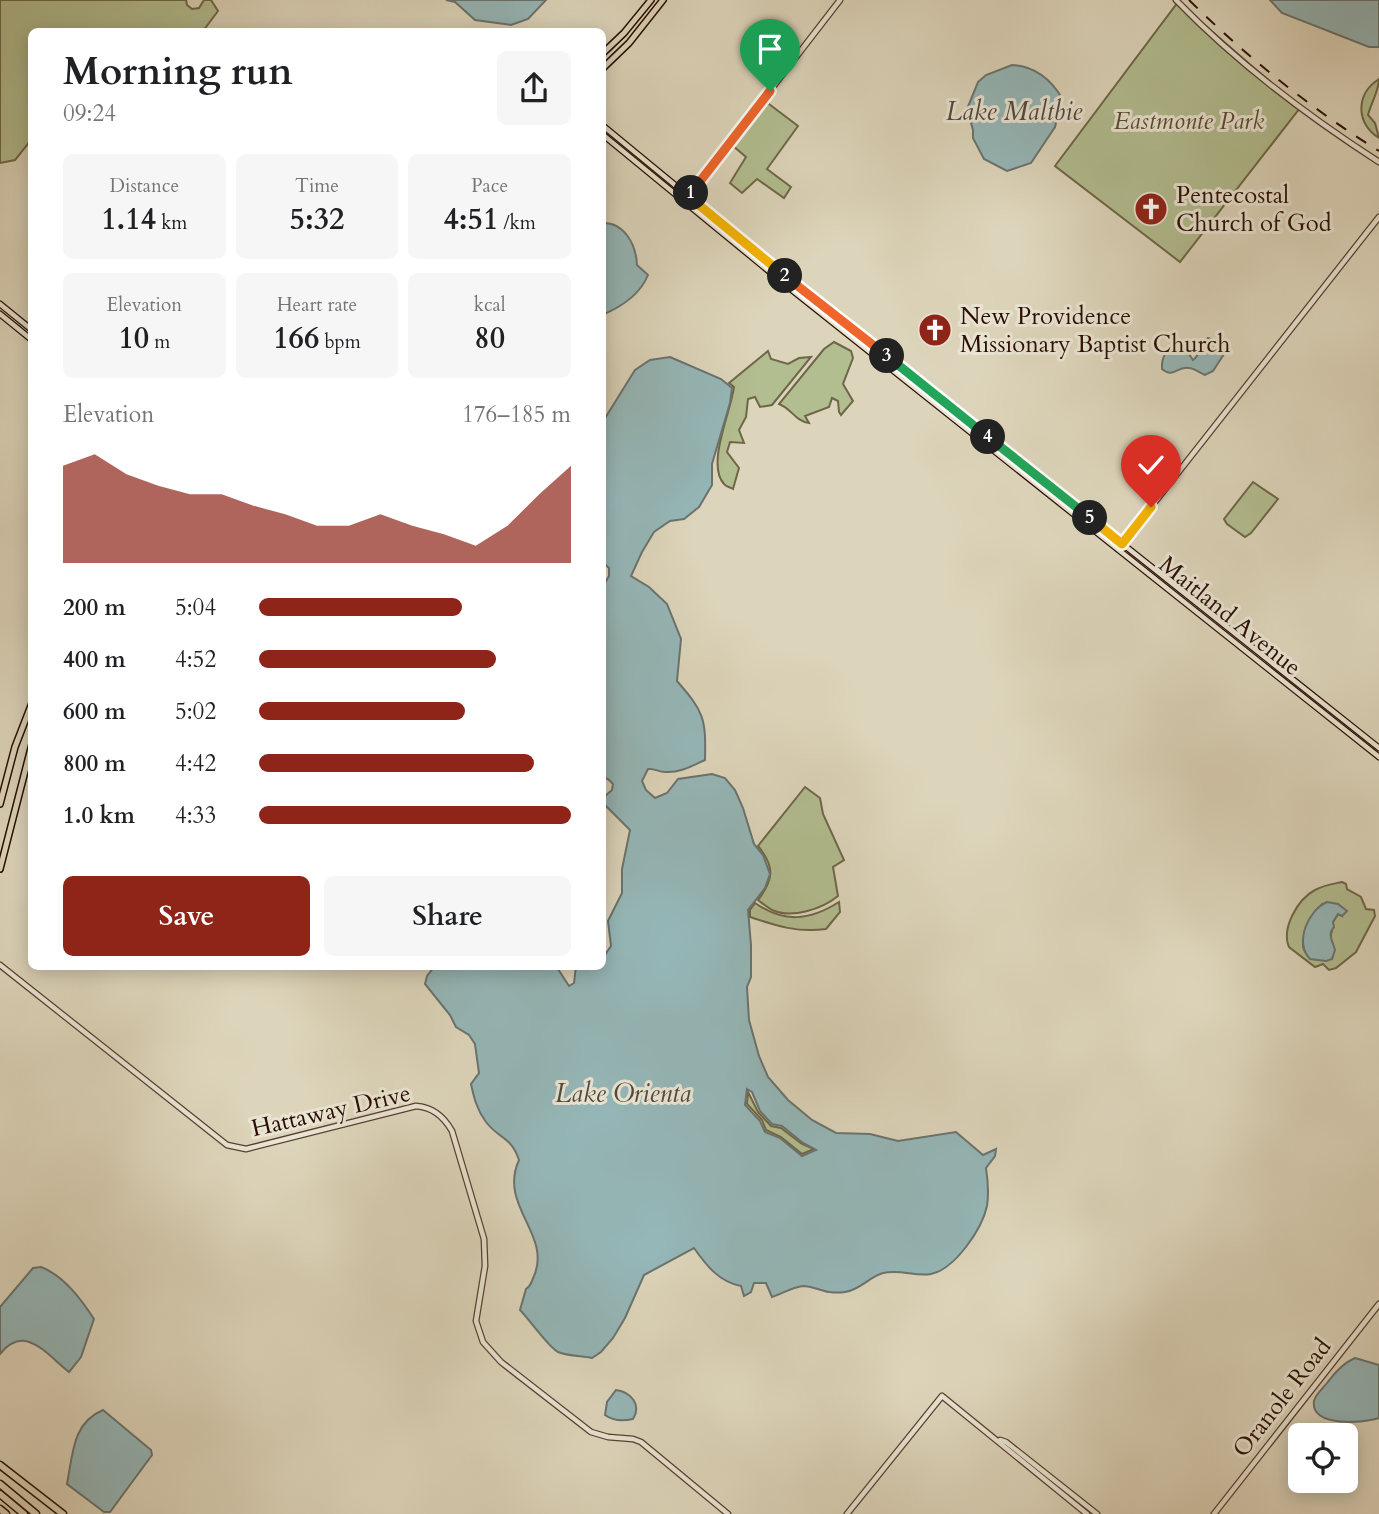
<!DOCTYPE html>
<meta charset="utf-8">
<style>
:root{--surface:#fff;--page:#f6f6f6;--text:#202124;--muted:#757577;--accent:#8f2418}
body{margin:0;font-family:Cardo,serif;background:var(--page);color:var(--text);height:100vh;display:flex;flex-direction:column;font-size:26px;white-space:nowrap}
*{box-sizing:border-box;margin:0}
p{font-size:23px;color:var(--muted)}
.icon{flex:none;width:38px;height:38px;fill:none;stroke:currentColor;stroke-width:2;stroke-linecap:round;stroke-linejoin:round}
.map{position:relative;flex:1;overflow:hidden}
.details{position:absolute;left:28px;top:28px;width:578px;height:942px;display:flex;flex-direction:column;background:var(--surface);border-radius:10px;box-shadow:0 4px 18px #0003}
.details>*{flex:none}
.controls{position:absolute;left:1288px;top:1423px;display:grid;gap:14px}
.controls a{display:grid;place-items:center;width:70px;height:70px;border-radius:10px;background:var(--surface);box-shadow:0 4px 18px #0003;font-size:35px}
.pin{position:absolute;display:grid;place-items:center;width:60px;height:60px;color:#fff;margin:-72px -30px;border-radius:50% 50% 50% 0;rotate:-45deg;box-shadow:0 0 7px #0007}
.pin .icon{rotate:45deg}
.km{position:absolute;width:35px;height:35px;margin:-18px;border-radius:50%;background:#222;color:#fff;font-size:19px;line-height:35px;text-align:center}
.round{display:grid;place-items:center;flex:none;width:74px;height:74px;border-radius:10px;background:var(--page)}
.headline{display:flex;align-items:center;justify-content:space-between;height:119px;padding:0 35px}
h1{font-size:38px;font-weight:800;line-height:52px}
.stats{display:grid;grid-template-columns:repeat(3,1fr);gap:10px;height:119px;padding:7px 35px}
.stats div{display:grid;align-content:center;border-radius:10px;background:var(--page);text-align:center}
.stats b{font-size:30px;font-weight:800}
.stats small{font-size:19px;font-weight:400}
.stats p{font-size:19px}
.chart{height:196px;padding:14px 35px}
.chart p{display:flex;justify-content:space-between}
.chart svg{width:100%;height:126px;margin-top:7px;fill:var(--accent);opacity:.7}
.primary-button{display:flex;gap:14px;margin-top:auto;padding:14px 35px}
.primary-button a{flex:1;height:80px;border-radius:10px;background:var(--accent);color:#fff;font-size:28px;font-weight:800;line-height:80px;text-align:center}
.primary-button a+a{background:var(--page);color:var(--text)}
ul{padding:0 35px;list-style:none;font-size:23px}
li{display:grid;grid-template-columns:112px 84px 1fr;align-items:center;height:52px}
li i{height:18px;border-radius:9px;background:var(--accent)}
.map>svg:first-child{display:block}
.green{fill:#b2bd90;stroke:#6e6648;stroke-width:2;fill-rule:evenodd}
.water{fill:#95b7b8;stroke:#6a736f;stroke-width:2;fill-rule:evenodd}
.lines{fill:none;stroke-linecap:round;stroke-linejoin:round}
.tertiary-casing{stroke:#564030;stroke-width:7}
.secondary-casing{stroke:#290e01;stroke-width:7}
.primary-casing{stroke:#290e01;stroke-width:8}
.motorway-casing{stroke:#290e01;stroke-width:9}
.tertiary{stroke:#e9e4d3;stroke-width:4.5}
.secondary{stroke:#e9e4d3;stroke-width:4.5}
.primary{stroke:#ddd5bb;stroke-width:5}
.motorway{stroke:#ddd5bb;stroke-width:6}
.rail{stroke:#290e01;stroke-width:2;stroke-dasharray:12 12;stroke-linecap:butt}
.split-1-casing{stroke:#fff;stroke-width:14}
.split-2-casing{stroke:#fff;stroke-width:14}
.split-3-casing{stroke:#fff;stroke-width:14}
.split-4-casing{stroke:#fff;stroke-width:14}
.split-5-casing{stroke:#fff;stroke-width:14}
.split-6-casing{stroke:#fff;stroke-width:14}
.split-1{stroke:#f0652b;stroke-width:9}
.split-2{stroke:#f5b400;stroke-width:9}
.split-3{stroke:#f0652b;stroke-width:9}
.split-4{stroke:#22a559;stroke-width:9}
.split-5{stroke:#22a559;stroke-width:9}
.split-6{stroke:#f5b400;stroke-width:9}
.labels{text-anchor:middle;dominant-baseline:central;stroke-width:6;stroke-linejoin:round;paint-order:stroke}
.park-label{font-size:24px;font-style:italic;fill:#594b33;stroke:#e9e4d3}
.poi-label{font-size:24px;fill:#290e01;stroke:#e9e4d3;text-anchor:start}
.street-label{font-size:24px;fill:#290e01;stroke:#e9e4d3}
.water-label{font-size:26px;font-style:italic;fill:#4f4941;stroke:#e9e4d3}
</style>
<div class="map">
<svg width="1379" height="1514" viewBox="0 0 1379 1514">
<rect width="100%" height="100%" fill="#ddd5bb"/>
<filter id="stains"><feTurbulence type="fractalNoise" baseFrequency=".00286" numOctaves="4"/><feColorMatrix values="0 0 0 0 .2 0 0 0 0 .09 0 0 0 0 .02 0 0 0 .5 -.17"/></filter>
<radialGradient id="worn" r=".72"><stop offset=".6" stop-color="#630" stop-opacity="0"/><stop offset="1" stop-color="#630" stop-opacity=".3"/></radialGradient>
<g class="green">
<polygon points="0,0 186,0 187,5 192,9 199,8 204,0 211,0 218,11 203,31 32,32 31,140 15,160 0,163"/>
<polygon points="1178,2 1300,108 1180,262 1055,166"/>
<path d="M1379,79c0,12 -8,24 -11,36l7,8 4,15c-23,-14 -24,-44 0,-59z"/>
<polygon points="765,101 798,126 767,169 791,187 784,198 757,179 742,193 730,183 746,157 732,145"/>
<path d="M834,342l17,9 2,7 -10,26 10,17 -12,14 -2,-3 -1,-11 -6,-3 -3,9 -24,9 4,7c-14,-2 -17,-14 -30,-19l45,-55z"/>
<path d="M768,351l3,8 17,5 11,-6 12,-1 -39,48 -12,2 -5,-10 -7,2 -2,18 -7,13 5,13 -14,-1 -3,10 12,16 -6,21c-3,-2 -7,-2 -9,-5 -18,-20 7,-72 10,-97l-5,-4z"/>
<polygon points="1253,482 1278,499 1251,533 1245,537 1227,524 1224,519"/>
<path d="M805,787l15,11 3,16 21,46 -11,7 5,29c-16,13 -46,23 -66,14 -5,-3 -10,-7 -14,-10 16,-21 17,-33 0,-54z"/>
<path d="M1342,882l4,2 1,5 14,8 5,12 8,1 1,6 -19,36 -20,16 -7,2 -6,-6 -8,3 -26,-20c-8,-19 9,-48 26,-57 9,-5 18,-6 27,-8zM1322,904h16l3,4 1,8 -4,-2 -5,8c1,6 -3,9 -2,16 1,9 4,11 1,21 -46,4 -28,-32 -10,-55z"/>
<path d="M839,902l1,10 -14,17c-28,4 -49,-3 -76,-12v-7l5,-7c29,20 54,18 84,-1z"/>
<polygon points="748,1092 758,1112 771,1126 781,1128 802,1144 814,1149 802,1154 781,1137 766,1130 762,1120 747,1104"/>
</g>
<g class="water">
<polygon points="446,0 546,0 528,19 511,25 475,20 455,2"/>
<polygon points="1270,0 1379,0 1379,47 1369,47 1282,13"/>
<path d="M1012,65c23,1 39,15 50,33l-7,29 -24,36 -24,8 -23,-12 -11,-21v-8l-6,-21 11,-27 8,-7z"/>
<path d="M602,223c22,-1 34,21 35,42l11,10c-8,20 -27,32 -46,40z"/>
<path d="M1208,338l13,5 5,8 -13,20 -8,4c-5,-2 -11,-7 -16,-7 -13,-2 -15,11 -27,1 -1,-12 6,-25 19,-27l12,18c7,-5 8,-15 15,-22z"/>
<path d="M670,357l51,22 11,9 -2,15 -18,61v21l-13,22 -15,12 -14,2 -16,11 -12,20 -11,24 18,11 18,17 14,35 -4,42c27,31 29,37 28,79 -13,6 -25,13 -40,12 -7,0 -10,-4 -17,-3l-6,12 4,9 9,8 12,-5 11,-14 34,-5 13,4 10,12 8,18 11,36 9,11 7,19 -5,14 -17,22 3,35v32l-4,10 2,33 10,36 9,21 20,23 24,20 24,13 34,1 28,7 58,-9 27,23 13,-6 -1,7 -9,12c2,13 3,25 1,38 -5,23 -32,63 -56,68 -16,3 -30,-5 -48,-1 -14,4 -23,17 -38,19 -20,3 -29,-6 -42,-6 -10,1 -22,8 -31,11l-6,-14h-12l-3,9 -7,4 -3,-10c-22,-4 -35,-21 -47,-38l-50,27 -19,43 -12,20 -12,14 -9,6c-10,-2 -25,-2 -34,-6 -10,-5 -28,-32 -38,-42l6,-21c6,-4 5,-7 8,-13 18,-42 -36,-70 -15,-116 -8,-24 -19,-20 -33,-38 -9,-12 -12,-24 -15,-38l8,-11 -4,-29 -6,-9 -13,-8 -6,-12 -25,-31 2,-8 8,-10h121l13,20 5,-3 2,-17h26v-7l9,-13 -3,-25 14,-28v-24l8,-39 -26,-26v-7l8,-7 1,-6 -5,-5 -6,-1v-190l7,-12v-8l-7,-6v-139l33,-53 15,-10zM747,1089l5,3 8,19 12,13 10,2 21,17 13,7 -14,6 -22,-18 -15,-6 -5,-11 -15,-16z"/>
<path d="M1327,902l11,2 9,7 -5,5 -4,-2 -5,8 1,5c-7,8 -1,14 1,23l-3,9 -6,2 -16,-2c-16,-16 -2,-49 17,-57z"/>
<path d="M41,1267c23,9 40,32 53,52l-13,38 -12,15c-23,-18 -44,-49 -69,-18v-47l33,-39z"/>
<path d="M1355,1358l24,7v53c-14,5 -69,10 -65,-17 1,-6 9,-13 13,-18 8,-11 16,-20 28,-25z"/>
<path d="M616,1390c15,2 26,15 17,29 -9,2 -20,2 -28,-4l2,-13z"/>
<path d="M103,1410l48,40 1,5 -42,57h-6l-37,-28c6,-30 5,-61 36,-74z"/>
</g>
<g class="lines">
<defs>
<g id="tertiary">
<path d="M1176,0c61,63 130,115 203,162"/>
<polyline points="684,202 840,0"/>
<polyline points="1118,549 1379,217"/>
<path d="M0,965l227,180 19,4 170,-43c17,1 28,11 36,25l32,108 1,27 -9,55 7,21 18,20 90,70 17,5 25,2 8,3 87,72"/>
<polyline points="1000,1440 1006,1442 1097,1514"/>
<polyline points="847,1514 942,1396 1087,1514"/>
<polyline points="1214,1514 1379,1304"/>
</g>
<g id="secondary">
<polyline points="602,125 777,269 1379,748"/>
<polyline points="602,134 792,290 1379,757"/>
<polyline points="0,304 32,330"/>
<polyline points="0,314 32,340"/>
</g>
<g id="primary">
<polyline points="602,54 624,33 651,0"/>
<polyline points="602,69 629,43 663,0"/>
<polyline points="0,804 15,747 32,703"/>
<polyline points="0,869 32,744"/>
</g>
<g id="motorway">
<polyline points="0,1465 63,1514"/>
<polyline points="0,1484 36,1514"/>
<polyline points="0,1494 24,1514"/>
<polyline points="0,1509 6,1514"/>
</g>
</defs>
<use href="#tertiary" class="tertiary-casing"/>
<use href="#secondary" class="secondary-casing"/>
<use href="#primary" class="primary-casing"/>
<use href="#motorway" class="motorway-casing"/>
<use href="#tertiary" class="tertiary"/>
<use href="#secondary" class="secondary"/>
<use href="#primary" class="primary"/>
<use href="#motorway" class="motorway"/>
<path class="rail" d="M1189,0c58,57 121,108 190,151"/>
</g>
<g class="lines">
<defs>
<polyline id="split-1" points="691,193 770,91"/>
<polyline id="split-2" points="691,193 688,196 785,276"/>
<polyline id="split-3" points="785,276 887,356"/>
<polyline id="split-4" points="887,356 988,437"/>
<polyline id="split-5" points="988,437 1090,518"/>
<polyline id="split-6" points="1090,518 1122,544 1151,507"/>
</defs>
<use href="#split-1" class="split-1-casing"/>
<use href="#split-2" class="split-2-casing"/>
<use href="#split-3" class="split-3-casing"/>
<use href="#split-4" class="split-4-casing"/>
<use href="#split-5" class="split-5-casing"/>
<use href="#split-6" class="split-6-casing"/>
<use href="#split-1" class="split-1"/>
<use href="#split-2" class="split-2"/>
<use href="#split-3" class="split-3"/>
<use href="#split-4" class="split-4"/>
<use href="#split-5" class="split-5"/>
<use href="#split-6" class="split-6"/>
</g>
<defs>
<symbol id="church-disc" viewBox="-11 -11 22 22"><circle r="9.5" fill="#8f2418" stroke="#e9e4d3"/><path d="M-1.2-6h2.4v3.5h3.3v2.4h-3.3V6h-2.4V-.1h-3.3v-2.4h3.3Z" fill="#fff"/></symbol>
</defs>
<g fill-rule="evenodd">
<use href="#church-disc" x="1132" y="190" width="38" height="38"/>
<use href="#church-disc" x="916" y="311" width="38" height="38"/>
</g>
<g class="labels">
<g class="park-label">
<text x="1189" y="121">Eastmonte Park</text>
</g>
<g class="poi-label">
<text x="1176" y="195">Pentecostal<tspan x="1176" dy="28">Church of God</tspan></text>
<text x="960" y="316">New Providence<tspan x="960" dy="28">Missionary Baptist Church</tspan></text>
</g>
<g class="street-label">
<text transform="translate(1230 616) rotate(39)">Maitland Avenue</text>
<text transform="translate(331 1111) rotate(-13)">Hattaway Drive</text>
<text transform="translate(1282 1398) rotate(-52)">Oranole Road</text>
</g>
<g class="water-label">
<text x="1014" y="111">Lake Maltbie</text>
<text x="623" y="1093">Lake Orienta</text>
</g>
</g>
<rect width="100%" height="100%" filter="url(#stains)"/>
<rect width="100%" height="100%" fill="url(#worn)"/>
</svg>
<div class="controls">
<a><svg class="icon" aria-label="locate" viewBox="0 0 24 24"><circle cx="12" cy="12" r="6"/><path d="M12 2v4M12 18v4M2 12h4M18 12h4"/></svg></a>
</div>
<div class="pin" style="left:770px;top:91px;background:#1e9e55"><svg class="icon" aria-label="arrive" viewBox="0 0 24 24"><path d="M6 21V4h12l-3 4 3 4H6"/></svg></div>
<div class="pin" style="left:1151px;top:507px;background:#d93025"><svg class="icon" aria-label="check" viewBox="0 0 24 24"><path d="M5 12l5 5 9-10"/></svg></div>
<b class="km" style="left:691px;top:193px">1</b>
<b class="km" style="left:785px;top:276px">2</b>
<b class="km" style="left:887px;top:356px">3</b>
<b class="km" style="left:988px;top:437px">4</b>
<b class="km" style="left:1090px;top:518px">5</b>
<section class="details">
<div class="headline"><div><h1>Morning run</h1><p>09:24</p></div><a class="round"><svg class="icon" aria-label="share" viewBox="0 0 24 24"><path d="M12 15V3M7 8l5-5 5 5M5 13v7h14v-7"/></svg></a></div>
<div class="stats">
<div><p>Distance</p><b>1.14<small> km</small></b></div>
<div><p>Time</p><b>5:32</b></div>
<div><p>Pace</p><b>4:51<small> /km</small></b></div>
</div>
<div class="stats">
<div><p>Elevation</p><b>10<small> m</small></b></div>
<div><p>Heart rate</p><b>166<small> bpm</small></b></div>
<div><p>kcal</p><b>80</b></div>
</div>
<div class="chart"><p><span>Elevation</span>176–185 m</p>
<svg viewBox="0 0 160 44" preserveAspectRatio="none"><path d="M0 44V10L10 6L20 13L30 17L40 20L50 20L60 24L70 27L80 31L90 31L100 27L110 31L120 34L130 38L140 31L150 20L160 10V44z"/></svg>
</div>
<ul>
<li><b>200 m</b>5:04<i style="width:65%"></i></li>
<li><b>400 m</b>4:52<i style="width:76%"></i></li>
<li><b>600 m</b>5:02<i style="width:66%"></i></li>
<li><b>800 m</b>4:42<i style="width:88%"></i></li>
<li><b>1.0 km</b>4:33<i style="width:100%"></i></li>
</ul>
<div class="primary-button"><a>Save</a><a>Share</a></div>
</section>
</div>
